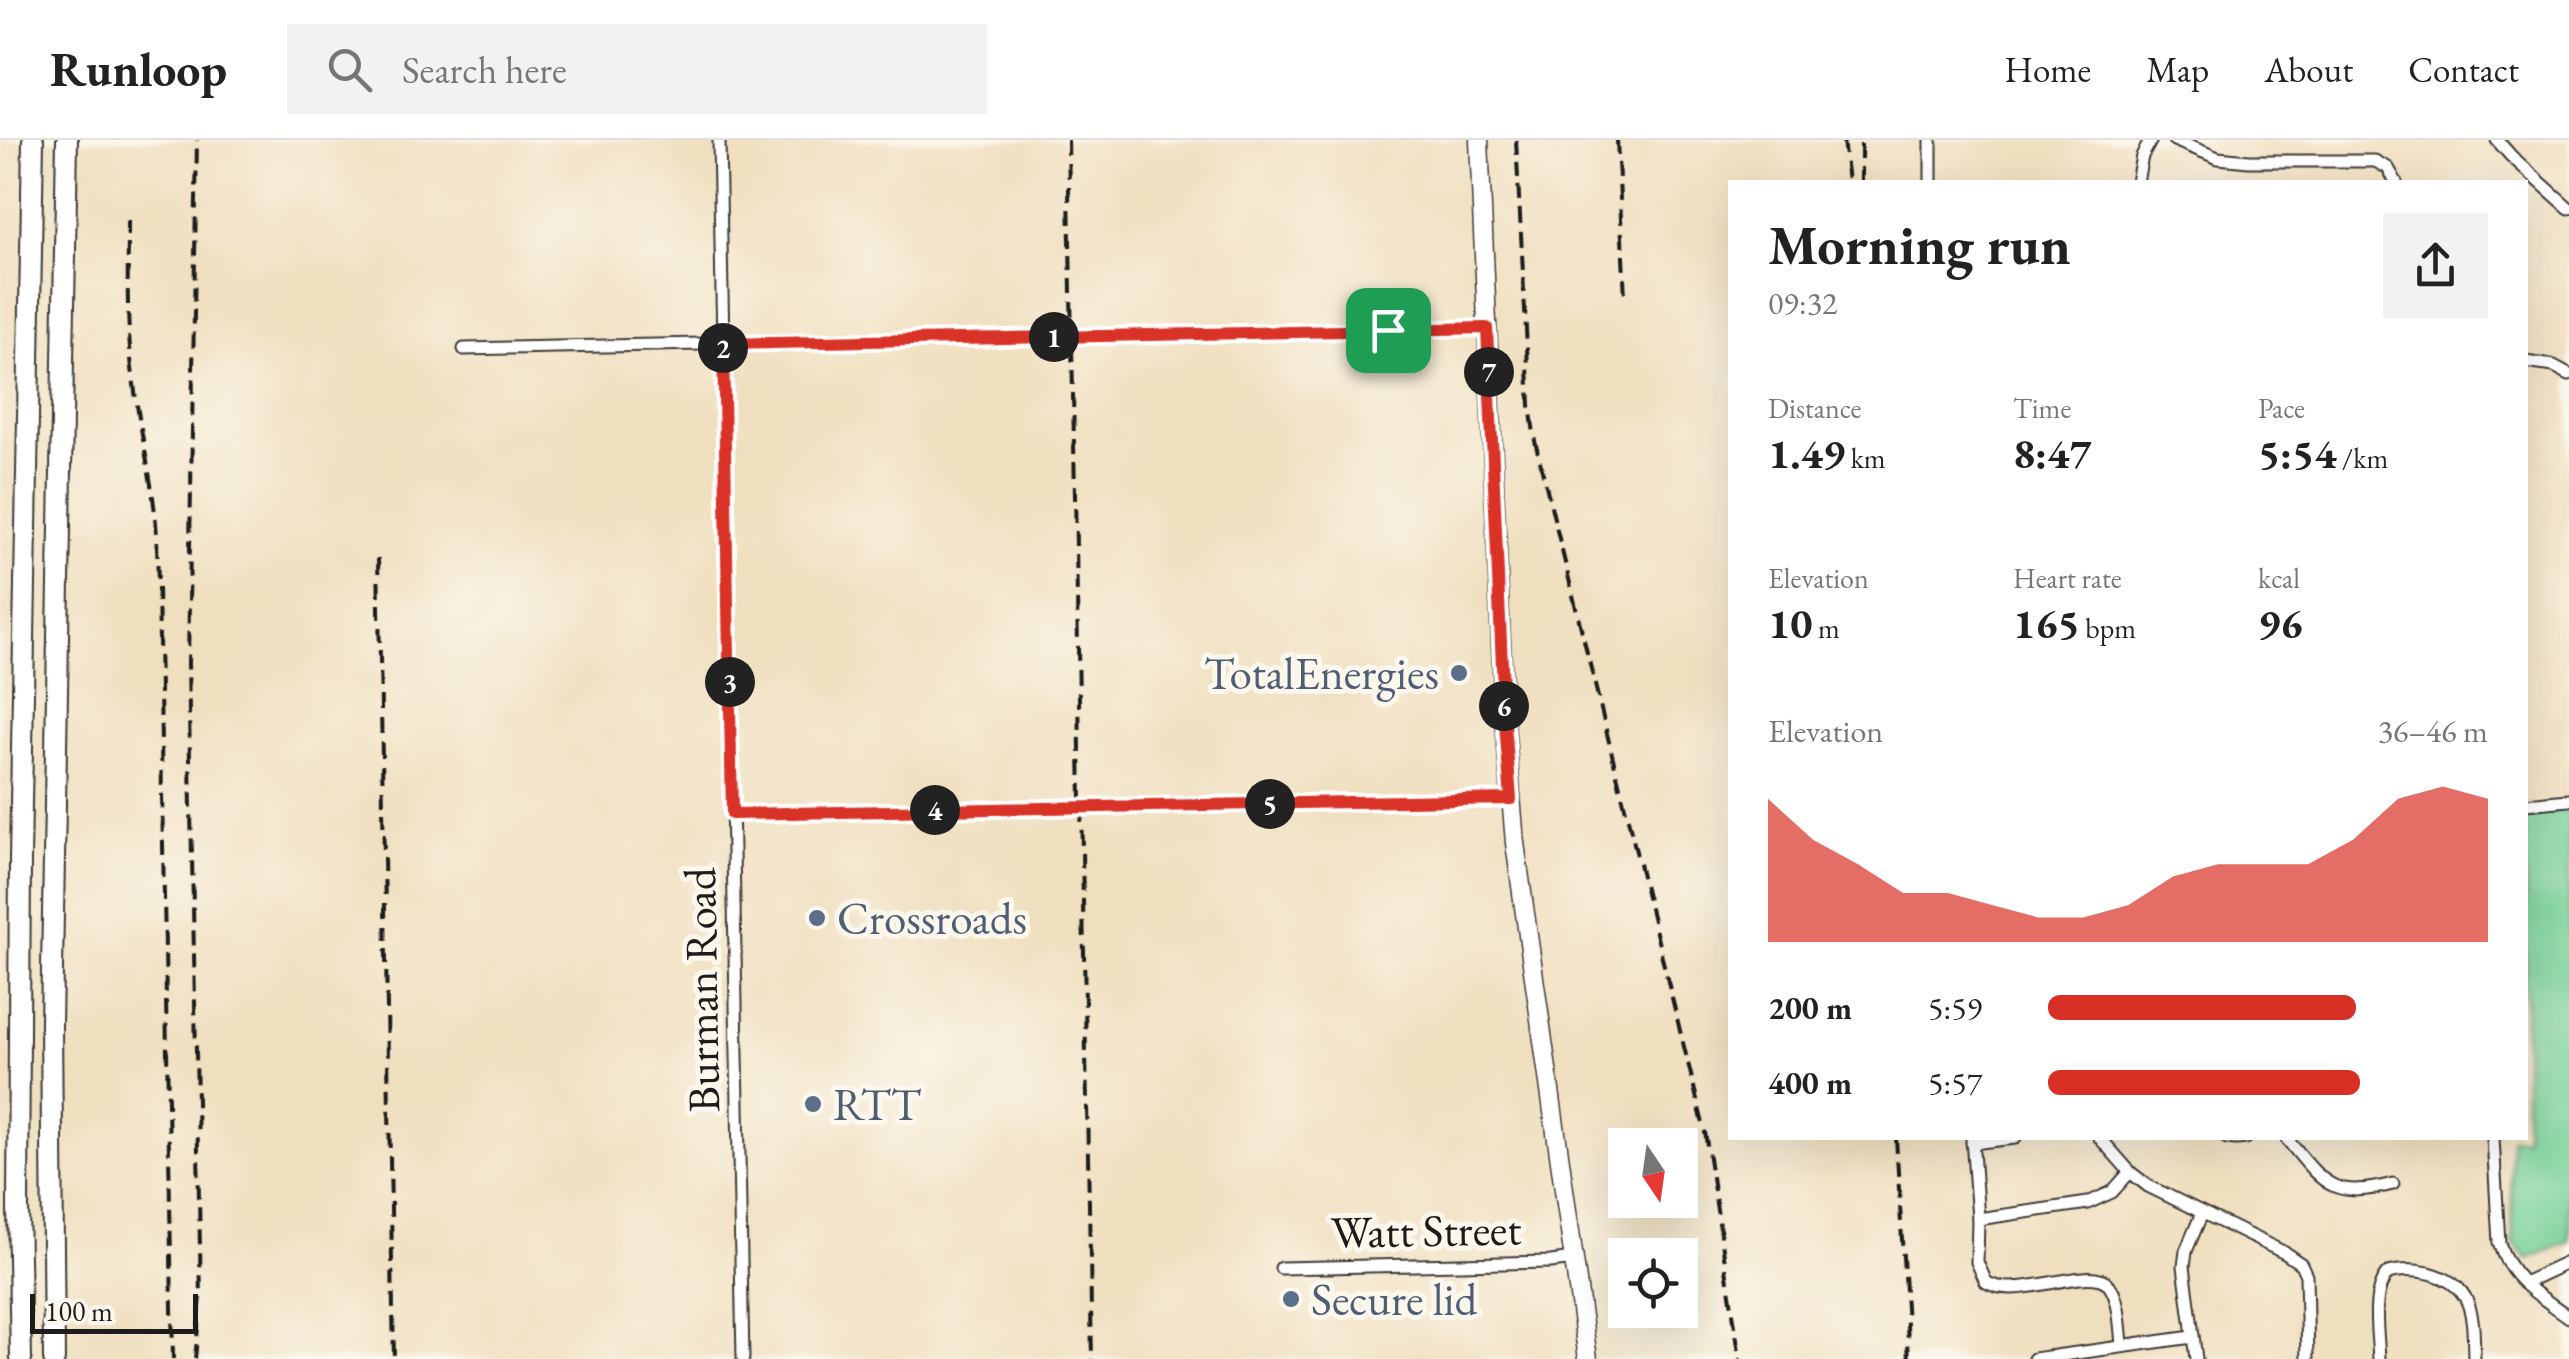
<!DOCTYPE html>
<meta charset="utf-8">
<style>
:root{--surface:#fff;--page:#f2f2f2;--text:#222;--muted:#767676;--line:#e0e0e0;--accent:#d93025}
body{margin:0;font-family:"EB Garamond",serif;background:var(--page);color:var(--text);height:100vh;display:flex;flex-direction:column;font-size:38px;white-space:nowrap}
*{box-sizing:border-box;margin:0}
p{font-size:32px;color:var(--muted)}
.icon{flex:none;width:55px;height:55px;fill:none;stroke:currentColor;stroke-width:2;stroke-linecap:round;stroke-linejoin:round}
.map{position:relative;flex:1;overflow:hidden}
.panel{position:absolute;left:1728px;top:40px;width:800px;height:960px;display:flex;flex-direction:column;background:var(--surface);border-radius:0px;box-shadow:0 10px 40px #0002}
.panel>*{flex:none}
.needle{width:65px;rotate:167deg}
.fabs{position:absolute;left:1608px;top:988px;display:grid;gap:20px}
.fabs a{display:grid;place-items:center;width:90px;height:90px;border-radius:0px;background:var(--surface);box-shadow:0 10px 40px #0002;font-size:50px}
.scale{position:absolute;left:30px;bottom:25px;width:168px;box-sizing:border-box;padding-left:10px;border:5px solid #1c1c1c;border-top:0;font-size:28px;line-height:35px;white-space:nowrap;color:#1c1c1c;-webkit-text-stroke:8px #fbf7ec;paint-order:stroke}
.pin{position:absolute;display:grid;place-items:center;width:85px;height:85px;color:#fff;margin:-42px;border-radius:20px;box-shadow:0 5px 15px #0006}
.km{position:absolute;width:50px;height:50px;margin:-25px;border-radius:50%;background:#222;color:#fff;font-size:28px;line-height:50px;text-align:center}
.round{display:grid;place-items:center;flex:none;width:105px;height:105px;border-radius:0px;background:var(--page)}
.overview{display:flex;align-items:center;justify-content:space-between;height:170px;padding:0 40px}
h1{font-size:55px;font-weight:700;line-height:75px}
.figures{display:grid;grid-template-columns:repeat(3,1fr);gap:15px;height:170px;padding:10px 40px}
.figures div{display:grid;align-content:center}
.figures b{font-size:42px;font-weight:700}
.figures small{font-size:28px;font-weight:400}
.figures p{font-size:28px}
.chart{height:280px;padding:20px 40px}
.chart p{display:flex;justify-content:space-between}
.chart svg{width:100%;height:180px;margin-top:10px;fill:var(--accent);opacity:.7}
ul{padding:0 40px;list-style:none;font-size:32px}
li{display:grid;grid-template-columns:160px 120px 1fr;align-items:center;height:75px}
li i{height:25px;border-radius:12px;background:var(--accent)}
header{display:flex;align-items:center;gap:60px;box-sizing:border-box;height:140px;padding:0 50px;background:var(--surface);border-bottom:2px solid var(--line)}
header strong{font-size:48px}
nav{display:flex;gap:55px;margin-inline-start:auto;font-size:35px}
.search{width:700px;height:90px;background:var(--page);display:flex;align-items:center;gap:25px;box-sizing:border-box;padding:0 35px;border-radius:0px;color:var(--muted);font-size:38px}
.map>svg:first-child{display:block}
.green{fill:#76d097;stroke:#49765a;stroke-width:2.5}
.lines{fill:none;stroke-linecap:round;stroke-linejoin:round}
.street-casing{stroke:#3c3934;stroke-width:15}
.primary-casing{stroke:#3c3934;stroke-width:21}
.highway-casing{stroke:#3c3934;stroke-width:24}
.street{stroke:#fff;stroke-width:11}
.primary{stroke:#fff;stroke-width:18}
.highway{stroke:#fff;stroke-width:20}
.rail{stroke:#1c1c1c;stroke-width:4;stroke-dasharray:15 8;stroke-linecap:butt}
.route-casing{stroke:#fff;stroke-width:20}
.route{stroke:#d93025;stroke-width:12}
.service-dot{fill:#5c6f8a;stroke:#fbf7ec;stroke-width:4}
.labels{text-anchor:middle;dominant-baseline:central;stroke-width:10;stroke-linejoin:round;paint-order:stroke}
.service-label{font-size:45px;fill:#4e5e75;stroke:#fbf7ec;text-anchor:start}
.street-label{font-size:45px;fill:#1c1c1c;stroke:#fbf7ec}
</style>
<header>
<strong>Runloop</strong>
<div class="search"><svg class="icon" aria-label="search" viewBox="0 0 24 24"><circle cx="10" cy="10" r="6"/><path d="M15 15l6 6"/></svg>Search here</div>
<nav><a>Home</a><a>Map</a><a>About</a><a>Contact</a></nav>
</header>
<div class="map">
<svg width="2569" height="1219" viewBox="0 0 2569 1219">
<rect width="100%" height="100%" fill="#fbf7ec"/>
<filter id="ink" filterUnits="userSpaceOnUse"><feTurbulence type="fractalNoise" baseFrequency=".01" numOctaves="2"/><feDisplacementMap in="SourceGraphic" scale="20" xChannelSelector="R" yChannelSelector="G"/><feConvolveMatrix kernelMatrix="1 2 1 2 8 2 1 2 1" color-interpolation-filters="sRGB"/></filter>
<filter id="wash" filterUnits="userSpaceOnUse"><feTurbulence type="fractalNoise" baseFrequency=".0048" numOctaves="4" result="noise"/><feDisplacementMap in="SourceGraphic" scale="40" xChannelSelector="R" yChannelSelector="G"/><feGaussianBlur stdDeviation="2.25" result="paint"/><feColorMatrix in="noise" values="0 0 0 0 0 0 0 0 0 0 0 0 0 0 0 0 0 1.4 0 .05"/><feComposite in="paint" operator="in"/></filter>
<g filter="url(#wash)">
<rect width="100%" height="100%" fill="#f0dfbf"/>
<polygon class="green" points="2569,669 2569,1102 2528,1119 2513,1102 2510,998 2525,998 2525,672"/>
</g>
<g filter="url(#ink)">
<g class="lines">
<defs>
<g id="street">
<polyline points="719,0 743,1219"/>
<polyline points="1931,0 1931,42"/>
<polyline points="2174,0 2218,18 2249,21 2375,21 2388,28 2396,42"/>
<polyline points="2497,0 2511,16 2569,68"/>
<polyline points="2137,42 2142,16 2151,0"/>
<polyline points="464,209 1487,188"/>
<polyline points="2525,222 2554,226 2569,234"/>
<polyline points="2525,664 2569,660"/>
<polyline points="732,674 1511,659"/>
<path d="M1972,998l6,81 -1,43 9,20c31,20 104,-19 122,2 12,14 12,43 14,61"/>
<polyline points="2100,998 2130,1032 2148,1046 2285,1113 2301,1124 2306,1135 2308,1219"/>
<polyline points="2227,998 2236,999 2246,998"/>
<path d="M2286,998c37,45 45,62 107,46"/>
<path d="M2493,998l6,105c11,37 40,52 70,74"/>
<polyline points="1972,1003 2015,998"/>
<polyline points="1978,1079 2088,1063 2112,1052 2130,1032"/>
<polyline points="1281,1128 1551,1122 1573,1119"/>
<polyline points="2524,1143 2569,1122"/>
<polyline points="2034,1219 2192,1197"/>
<polyline points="2196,1219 2184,1126 2186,1111 2202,1073"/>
<path d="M2379,1219c-1,-25 -9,-67 9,-86 14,-4 27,-3 41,0 47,12 44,46 45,86"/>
</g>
<polyline id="primary" points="1479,0 1504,571 1515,703 1588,1219"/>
<g id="highway">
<polyline points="21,1219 18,1068 20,720 33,0"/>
<polyline points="54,1219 51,884 67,0"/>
</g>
</defs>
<use href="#street" class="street-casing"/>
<use href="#primary" class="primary-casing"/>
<use href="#highway" class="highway-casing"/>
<use href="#street" class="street"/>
<use href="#primary" class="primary"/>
<use href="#highway" class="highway"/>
<g class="rail">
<polyline points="1068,0 1092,1219"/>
<polyline points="1516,0 1530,265 1535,301 1705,992 1740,1219"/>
<polyline points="1617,0 1625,157"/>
<polyline points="1843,0 1848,42"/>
<polyline points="1861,42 1861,0"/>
<path d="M128,81c0,52 -2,104 5,155 6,55 21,106 24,161l16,822"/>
<polyline points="378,418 394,1219"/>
<polyline points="1896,998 1909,1219"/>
<polyline points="195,1219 201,1156 188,523 197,0"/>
</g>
</g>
</g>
<g class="lines" filter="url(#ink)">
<defs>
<polygon id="route" points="1487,188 1504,571 1511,659 732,674 723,204"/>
</defs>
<use href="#route" class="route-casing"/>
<use href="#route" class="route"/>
</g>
<g class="service-dot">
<circle cx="1459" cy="533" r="10"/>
<circle cx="817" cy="778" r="10"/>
<circle cx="813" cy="964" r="10"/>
<circle cx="1291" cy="1159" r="10"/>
</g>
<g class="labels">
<g class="service-label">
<text x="1439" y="533" text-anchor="end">TotalEnergies</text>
<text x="837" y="778">Crossroads</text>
<text x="833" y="964">RTT</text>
<text x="1311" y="1159">Secure lid</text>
</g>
<g class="street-label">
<text transform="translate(701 850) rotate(-91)">Burman Road</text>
<text transform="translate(1426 1090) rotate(-1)">Watt Street</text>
</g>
</g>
</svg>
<div class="fabs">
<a><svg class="needle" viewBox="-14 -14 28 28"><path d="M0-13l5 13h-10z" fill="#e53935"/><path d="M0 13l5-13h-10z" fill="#767676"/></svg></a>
<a><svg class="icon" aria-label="locate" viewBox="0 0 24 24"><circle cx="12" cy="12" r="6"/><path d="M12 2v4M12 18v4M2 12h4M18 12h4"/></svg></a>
</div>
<div class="scale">100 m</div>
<div class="pin" style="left:1388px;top:190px;background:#1e9e55"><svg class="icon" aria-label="arrive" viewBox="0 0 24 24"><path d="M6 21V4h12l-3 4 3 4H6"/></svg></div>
<b class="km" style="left:1054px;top:197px">1</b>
<b class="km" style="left:723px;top:208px">2</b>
<b class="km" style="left:730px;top:542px">3</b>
<b class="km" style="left:935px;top:670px">4</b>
<b class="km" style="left:1270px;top:664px">5</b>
<b class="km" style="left:1504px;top:566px">6</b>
<b class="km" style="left:1489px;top:232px">7</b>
<section class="panel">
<div class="overview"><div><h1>Morning run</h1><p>09:32</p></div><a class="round"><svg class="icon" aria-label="share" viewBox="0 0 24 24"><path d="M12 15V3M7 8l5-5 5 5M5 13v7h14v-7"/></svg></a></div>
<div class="figures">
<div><p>Distance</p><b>1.49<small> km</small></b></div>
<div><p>Time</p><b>8:47</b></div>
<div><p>Pace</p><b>5:54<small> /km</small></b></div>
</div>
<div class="figures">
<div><p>Elevation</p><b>10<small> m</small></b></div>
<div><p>Heart rate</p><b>165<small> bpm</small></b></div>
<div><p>kcal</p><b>96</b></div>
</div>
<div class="chart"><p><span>Elevation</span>36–46 m</p>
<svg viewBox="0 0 160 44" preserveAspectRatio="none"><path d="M0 44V9L10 19L20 25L30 32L40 32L50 35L60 38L70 38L80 35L90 28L100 25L110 25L120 25L130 19L140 9L150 6L160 9V44z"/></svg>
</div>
<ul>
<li><b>200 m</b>5:59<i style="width:70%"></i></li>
<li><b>400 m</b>5:57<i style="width:71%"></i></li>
</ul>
</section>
</div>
